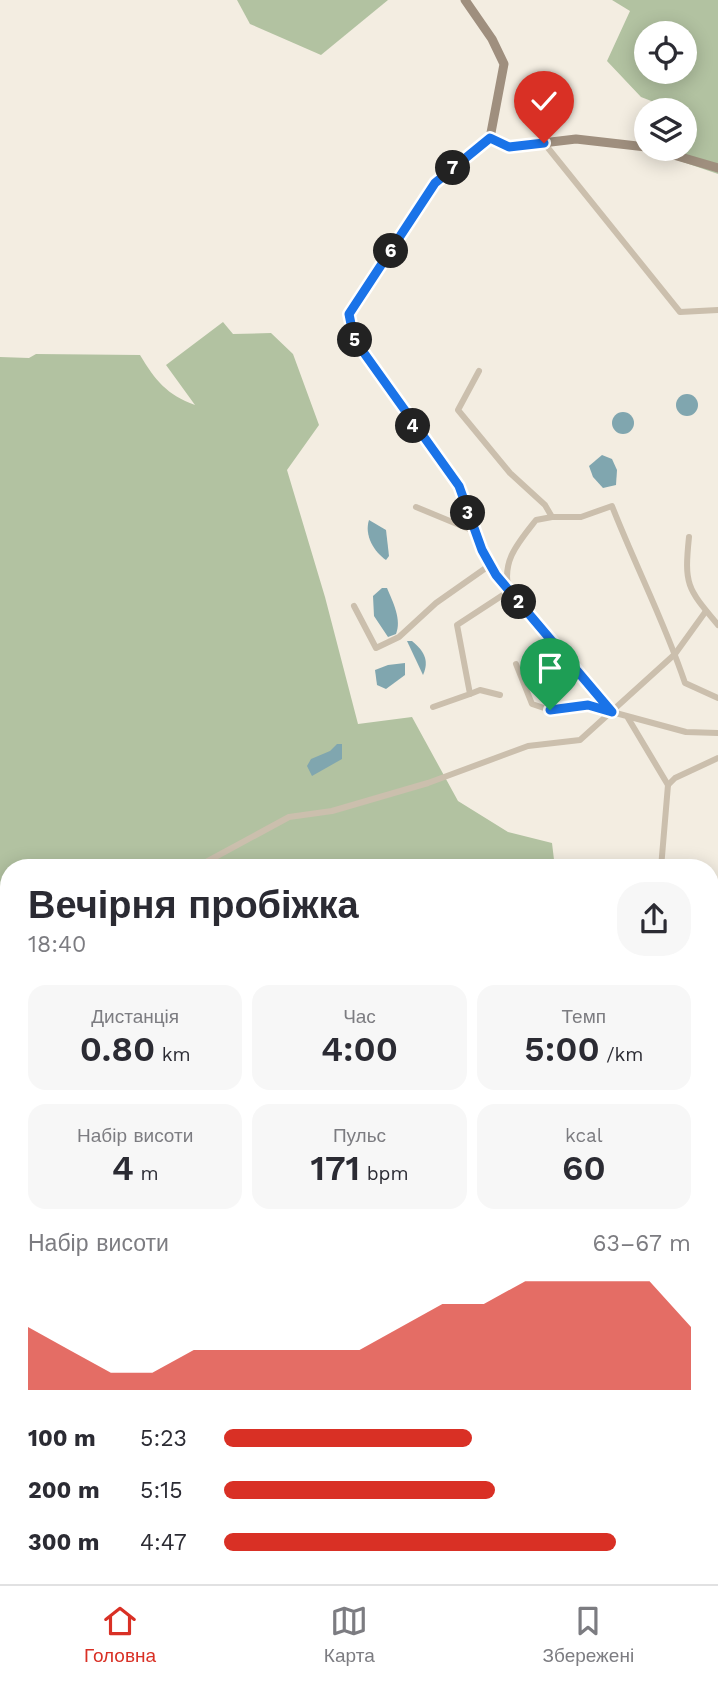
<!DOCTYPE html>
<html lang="uk">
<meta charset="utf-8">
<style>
:root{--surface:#fff;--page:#f7f7f7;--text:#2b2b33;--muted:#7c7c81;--line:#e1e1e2;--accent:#d93025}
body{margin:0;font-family:"Work Sans",sans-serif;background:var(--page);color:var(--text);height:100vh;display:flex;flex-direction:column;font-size:26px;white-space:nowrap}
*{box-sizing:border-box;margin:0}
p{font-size:23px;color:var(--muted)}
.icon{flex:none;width:38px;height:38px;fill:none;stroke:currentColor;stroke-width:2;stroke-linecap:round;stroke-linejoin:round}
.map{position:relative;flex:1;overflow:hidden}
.drawer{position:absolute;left:0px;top:859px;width:719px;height:726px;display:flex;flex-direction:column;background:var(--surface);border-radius:28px 28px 0 0;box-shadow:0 4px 18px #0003}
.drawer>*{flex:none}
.tools{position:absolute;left:634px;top:21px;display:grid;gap:14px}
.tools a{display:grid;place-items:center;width:63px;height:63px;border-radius:50%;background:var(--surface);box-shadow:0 4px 18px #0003;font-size:35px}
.pin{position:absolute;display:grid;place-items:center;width:60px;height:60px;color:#fff;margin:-72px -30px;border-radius:50% 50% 50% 0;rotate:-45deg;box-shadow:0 0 7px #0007}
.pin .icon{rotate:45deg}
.km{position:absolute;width:35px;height:35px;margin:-18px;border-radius:50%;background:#222;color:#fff;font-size:19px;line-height:35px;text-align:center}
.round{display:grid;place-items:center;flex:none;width:74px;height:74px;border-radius:28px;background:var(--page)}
.summary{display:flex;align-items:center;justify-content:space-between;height:119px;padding:0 28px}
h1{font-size:38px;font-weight:600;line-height:52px}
.metrics{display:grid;grid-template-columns:repeat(3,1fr);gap:10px;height:119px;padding:7px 28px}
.metrics div{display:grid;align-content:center;border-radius:18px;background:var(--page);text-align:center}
.metrics b{font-size:35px;font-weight:600}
.metrics small{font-size:19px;font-weight:400}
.metrics p{font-size:19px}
.chart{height:196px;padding:14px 28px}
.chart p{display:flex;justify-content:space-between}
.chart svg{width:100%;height:126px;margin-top:7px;fill:var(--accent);opacity:.7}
ul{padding:0 28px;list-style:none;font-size:23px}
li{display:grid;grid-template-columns:112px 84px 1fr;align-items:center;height:52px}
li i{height:18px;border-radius:9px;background:var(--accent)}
.menu{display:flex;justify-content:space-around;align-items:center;height:98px;border-top:2px solid var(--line);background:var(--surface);font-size:19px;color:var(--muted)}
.menu a{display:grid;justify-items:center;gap:4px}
.menu .selected{color:var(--accent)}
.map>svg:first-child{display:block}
.green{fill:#b2c2a1;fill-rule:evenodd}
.water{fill:#80a6af}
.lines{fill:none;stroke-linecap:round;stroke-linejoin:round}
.street{stroke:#cbbfad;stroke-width:6}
.secondary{stroke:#9f8f7e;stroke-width:9}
.highway{stroke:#5a4e43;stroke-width:10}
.route-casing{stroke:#fff;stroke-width:14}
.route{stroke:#1a73e8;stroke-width:9}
</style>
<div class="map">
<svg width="718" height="1584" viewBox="0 0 718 1584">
<rect width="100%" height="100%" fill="#f3ede1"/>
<g class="green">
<polygon points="237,0 388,0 321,55 250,24"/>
<path d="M612,0h106v174l-79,-27 7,-14v16h38v-39h-27l2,-6 -18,-7 -34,-36 23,-50zM646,33h38v39h-38z"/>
<path d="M223,322l10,12 38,-1 22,21 26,71 -32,45 38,127 33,127 54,-7 46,84 50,31 44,11 3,25h-546v203l-9,-6v-708l29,1 7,-4 104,1c15,25 27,40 55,50l-29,-40z"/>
<polygon points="711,1095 718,1105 718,1202 711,1213"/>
<polygon points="718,1300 718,1584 610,1584 614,1577 710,1577 710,1313"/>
<polygon points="9,1349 9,1577 94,1577 95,1584 0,1584 0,1350"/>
<polygon points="558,1577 588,1577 583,1584 554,1584"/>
</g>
<g class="water">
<circle cx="687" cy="405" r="11"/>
<circle cx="623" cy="423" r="11"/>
<polygon points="602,455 612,459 617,470 616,485 603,488 593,477 589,466"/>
<path d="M369,520l17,10 3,26 -3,4c-12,-8 -22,-25 -17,-40z"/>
<path d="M382,588h5c6,14 15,32 9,46l-8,3 -14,-21 -1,-20z"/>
<path d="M407,641h5c11,9 18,19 11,34z"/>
<polygon points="405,663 405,675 386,689 377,685 375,670 388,665"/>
<polygon points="337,744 342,744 342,759 312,776 307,766 311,759 330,751"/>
</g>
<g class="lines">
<g class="street">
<polyline points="490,138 435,183 349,314 354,339 459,486 482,550 496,575 612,712 686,732 718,733"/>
<polyline points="544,143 680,312 718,310"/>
<path d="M479,371l-21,39 52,63 35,32 7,12h29l31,-11c23,59 53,117 73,177l33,15"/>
<polyline points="416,507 474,531"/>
<path d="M689,537c-5,48 -2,51 29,88"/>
<polyline points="354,606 376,648 399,637 436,603 490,565"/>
<polyline points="516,664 532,704 550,710 588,706 610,712"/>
<polyline points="470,694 480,690 500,695"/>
<path d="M433,707l37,-13 -13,-69 52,-34c-8,-30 9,-48 27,-71l16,-3"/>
<polyline points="628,718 668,785"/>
<polyline points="195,868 289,817 332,811 428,783 528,746 580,740 675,654 706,611"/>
<polyline points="661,868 668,785 675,778 718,758"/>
<polyline points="0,948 9,946"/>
<polyline points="0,1070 9,1078"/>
<polyline points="713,1236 711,1228 718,1215"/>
<polyline points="0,1322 9,1322"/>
</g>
<g class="secondary">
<polyline points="465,0 492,39 504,64 490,138 509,147 576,139 646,147"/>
<polyline points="653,149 718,168"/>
</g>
<g class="highway">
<polyline points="710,1284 718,1270"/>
<polyline points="538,1584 542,1577"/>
</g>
</g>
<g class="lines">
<defs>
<polyline id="route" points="544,143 509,147 490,138 435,183 349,314 354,339 459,486 482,550 496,575 612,712 588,705 550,710"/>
</defs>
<use href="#route" class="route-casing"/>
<use href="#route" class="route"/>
</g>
</svg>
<div class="tools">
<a><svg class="icon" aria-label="locate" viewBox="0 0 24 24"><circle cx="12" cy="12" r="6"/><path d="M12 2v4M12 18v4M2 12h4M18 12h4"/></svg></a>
<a><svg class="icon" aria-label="layers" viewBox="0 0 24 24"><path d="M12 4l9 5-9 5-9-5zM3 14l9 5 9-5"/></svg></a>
</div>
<div class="pin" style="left:550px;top:710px;background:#1e9e55"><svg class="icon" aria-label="arrive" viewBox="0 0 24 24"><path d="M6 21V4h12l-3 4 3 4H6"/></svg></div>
<div class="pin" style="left:544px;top:143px;background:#d93025"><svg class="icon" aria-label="check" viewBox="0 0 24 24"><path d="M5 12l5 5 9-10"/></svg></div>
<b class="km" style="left:519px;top:602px">2</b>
<b class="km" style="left:468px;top:513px">3</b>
<b class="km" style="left:413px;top:426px">4</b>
<b class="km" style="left:355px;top:340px">5</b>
<b class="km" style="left:391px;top:251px">6</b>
<b class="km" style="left:453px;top:168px">7</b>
<section class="drawer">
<div class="summary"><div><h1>Вечірня пробіжка</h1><p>18:40</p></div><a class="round"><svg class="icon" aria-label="share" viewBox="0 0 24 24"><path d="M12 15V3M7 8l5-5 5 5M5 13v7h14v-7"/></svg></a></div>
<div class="metrics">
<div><p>Дистанція</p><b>0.80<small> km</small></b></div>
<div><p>Час</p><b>4:00</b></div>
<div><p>Темп</p><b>5:00<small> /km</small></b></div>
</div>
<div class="metrics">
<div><p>Набір висоти</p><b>4<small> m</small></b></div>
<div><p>Пульс</p><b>171<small> bpm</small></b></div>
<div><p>kcal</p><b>60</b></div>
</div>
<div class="chart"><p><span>Набір висоти</span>63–67 m</p>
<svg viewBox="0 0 160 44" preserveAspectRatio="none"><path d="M0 44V22L10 30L20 38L30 38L40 30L50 30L60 30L70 30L80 30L90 22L100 14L110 14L120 6L130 6L140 6L150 6L160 22V44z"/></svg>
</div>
<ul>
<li><b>100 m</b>5:23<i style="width:53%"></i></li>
<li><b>200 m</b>5:15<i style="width:58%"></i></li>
<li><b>300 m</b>4:47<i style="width:84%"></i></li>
</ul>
</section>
</div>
<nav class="menu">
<a class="selected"><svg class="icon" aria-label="home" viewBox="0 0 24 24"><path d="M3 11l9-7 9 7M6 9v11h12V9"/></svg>Головна</a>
<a><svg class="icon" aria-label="map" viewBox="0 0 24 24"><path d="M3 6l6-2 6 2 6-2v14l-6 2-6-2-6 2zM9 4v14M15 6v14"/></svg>Карта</a>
<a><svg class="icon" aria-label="saved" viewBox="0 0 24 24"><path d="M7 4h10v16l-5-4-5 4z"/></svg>Збережені</a>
</nav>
